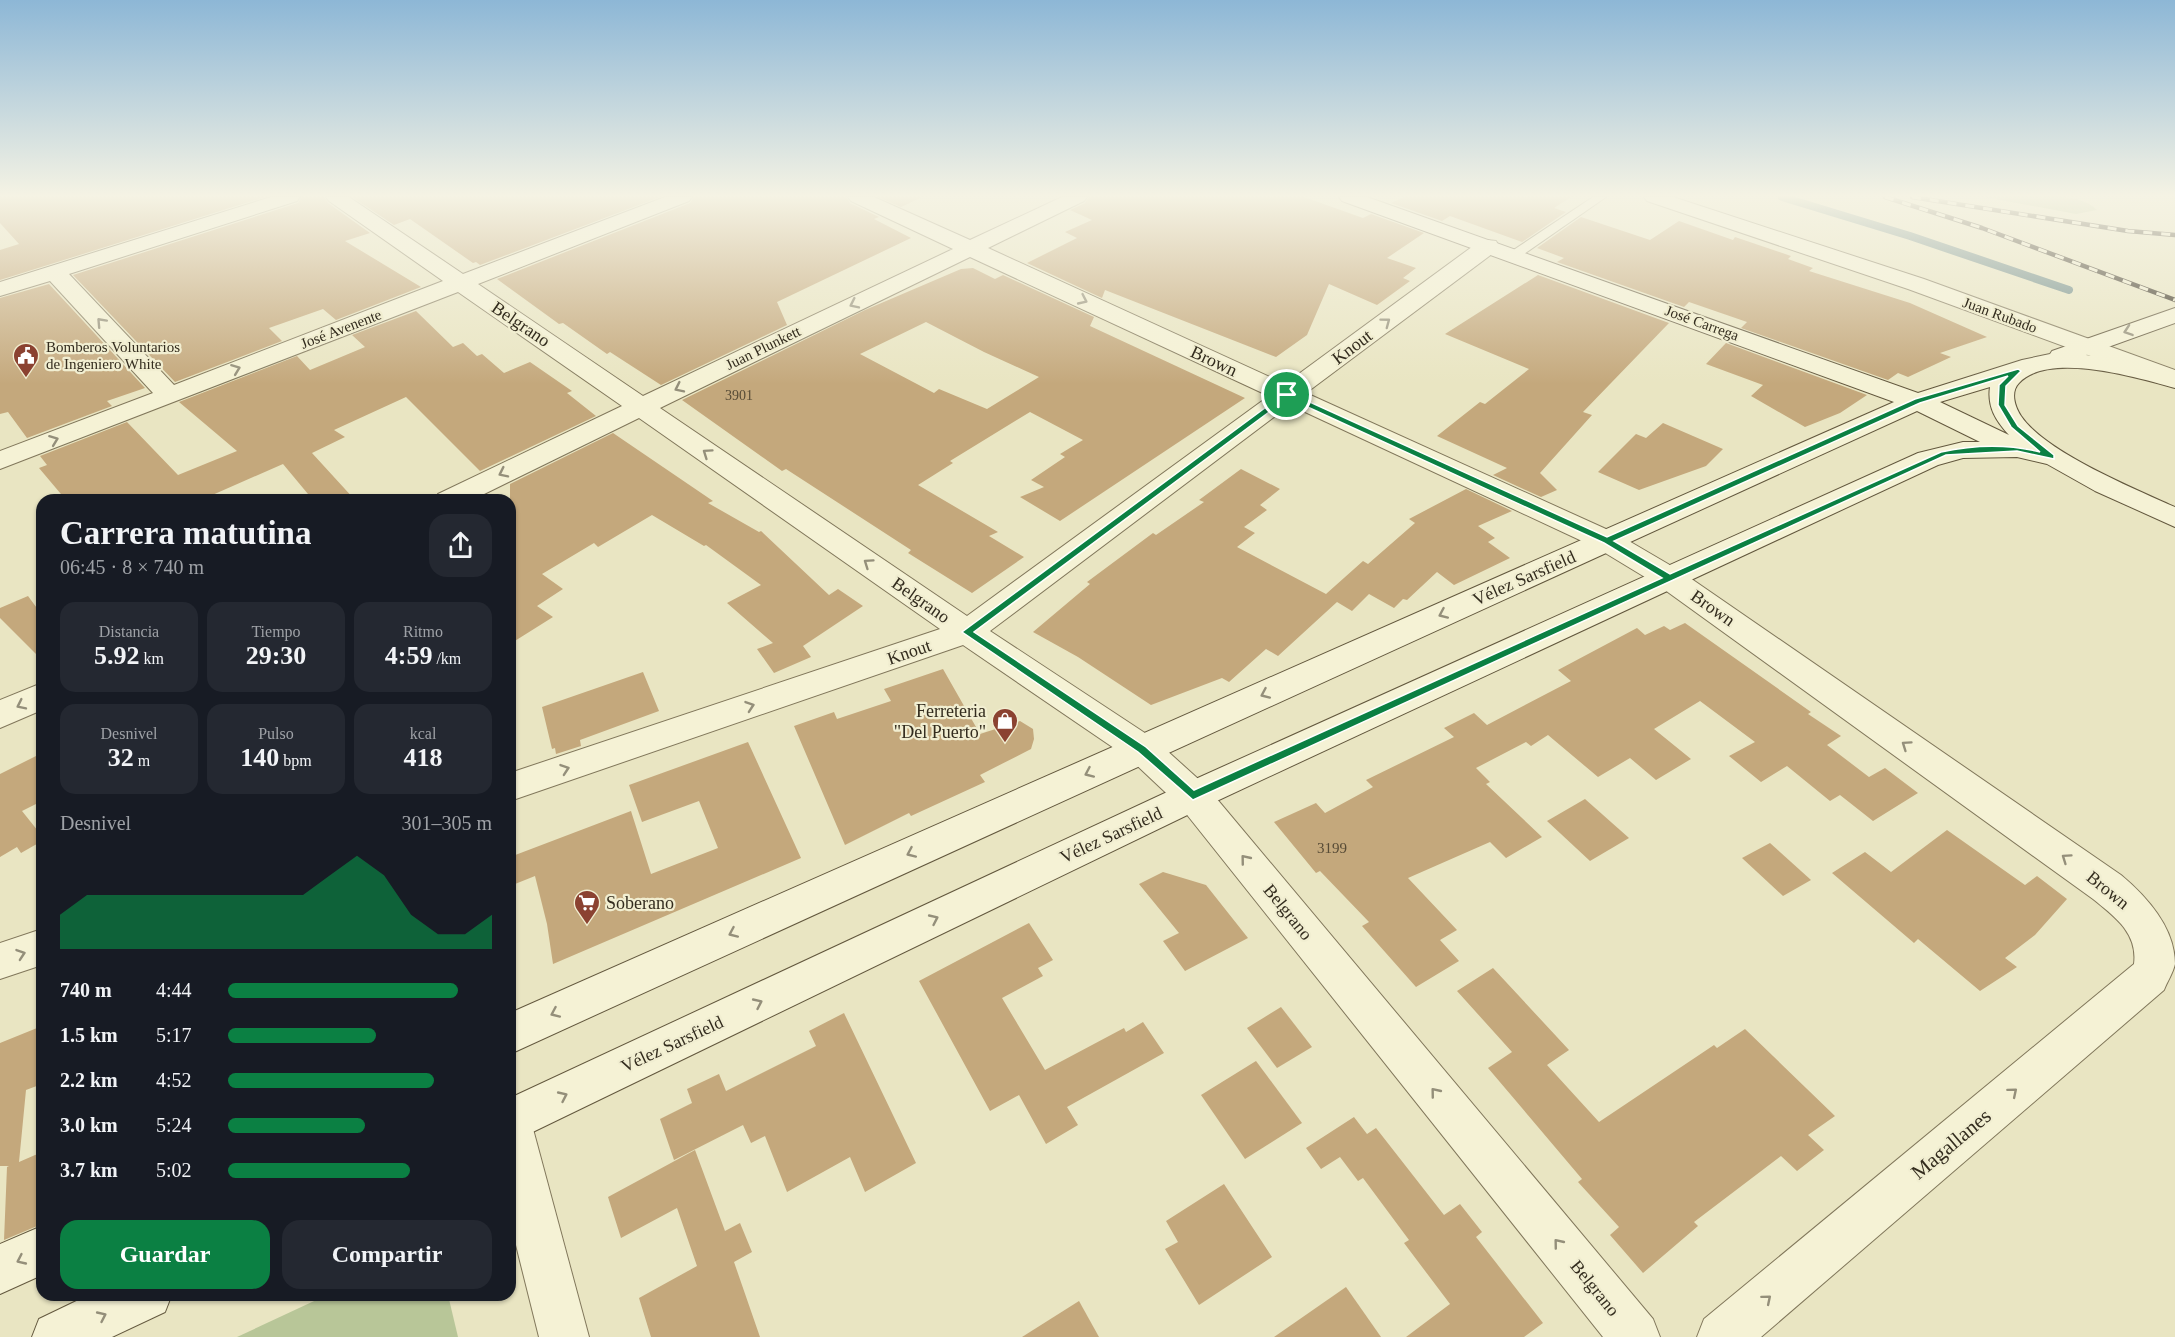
<!DOCTYPE html>
<html lang="es">
<meta charset="utf-8">
<style>
:root{--surface:#171b24;--page:#242831;--text:#f1f3f6;--muted:#9ea1a6;--accent:#0b8043}
body{margin:0;font-family:"Times New Roman",serif;background:var(--page);color:var(--text);height:100vh;display:flex;flex-direction:column;font-size:22px;white-space:nowrap}
*{box-sizing:border-box;margin:0}
p{font-size:20px;color:var(--muted)}
.icon{flex:none;width:33px;height:33px;fill:none;stroke:currentColor;stroke-width:2;stroke-linecap:round;stroke-linejoin:round}
.map{position:relative;flex:1;overflow:hidden}
.sheet{position:absolute;left:36px;top:494px;width:480px;height:807px;display:flex;flex-direction:column;background:var(--surface);border-radius:18px;box-shadow:0 2px 4px #0004}
.sheet>*{flex:none}
.pin{position:absolute;display:grid;place-items:center;width:51px;height:51px;color:#fff;margin:-26px;border:3px solid #fff;border-radius:50%;box-shadow:0 2px 6px #0007}
.round{display:grid;place-items:center;flex:none;width:63px;height:63px;border-radius:18px;background:var(--page)}
.head{display:flex;align-items:center;justify-content:space-between;height:102px;padding:0 24px}
h1{font-size:33px;font-weight:600;line-height:45px}
.metrics{display:grid;grid-template-columns:repeat(3,1fr);gap:9px;height:102px;padding:6px 24px}
.metrics div{display:grid;align-content:center;border-radius:15px;background:var(--page);text-align:center}
.metrics b{font-size:26px;font-weight:600}
.metrics small{font-size:16px;font-weight:400}
.metrics p{font-size:16px}
.chart{height:168px;padding:12px 24px}
.chart p{display:flex;justify-content:space-between}
.chart svg{width:100%;height:108px;margin-top:6px;fill:var(--accent);opacity:.7}
.action{display:flex;gap:12px;margin-top:auto;padding:12px 24px}
.action a{flex:1;height:69px;border-radius:18px;background:var(--accent);color:#fff;font-size:24px;font-weight:600;line-height:69px;text-align:center}
.action a+a{background:var(--page);color:var(--text)}
ul{padding:0 24px;list-style:none;font-size:20px}
li{display:grid;grid-template-columns:96px 72px 1fr;align-items:center;height:45px}
li i{height:15px;border-radius:8px;background:var(--accent)}
.map>svg:first-child{display:block}
.green{fill:#b8c698}
.lines{fill:none;stroke-linecap:round;stroke-linejoin:round}
.stream{stroke:#6c8988;stroke-width:8}
.building{fill:#c4a87c;fill-rule:evenodd}
.lane-casing{stroke:#81775b;stroke-width:2}
.street-casing{stroke:#81775b;stroke-width:2}
.secondary-casing{stroke:#63583e;stroke-width:2}
.lane{fill:#f5f2d5;fill-rule:evenodd}
.street{fill:#f5f2d5;fill-rule:evenodd}
.secondary{fill:#f5f2d5;fill-rule:evenodd}
.rail-casing{stroke:#332c1e;stroke-width:4.5}
.rail{stroke:#f1eed1;stroke-width:3;stroke-dasharray:9;stroke-linecap:butt}
.oneway{stroke:#948f7a}
.route{fill:#0b8043;stroke:#fff;stroke-width:1.5;fill-rule:evenodd}
.labels{text-anchor:middle;dominant-baseline:central;stroke-width:4.5;stroke-linejoin:round;paint-order:stroke}
.far-number-label{font-size:14px;fill:#574b36}
.far-street-label{font-size:15px;fill:#332c1e;stroke:#f1eed1}
.far-poi-label{font-size:15px;fill:#332c1e;stroke:#f1eed1;text-anchor:start}
.number-label{font-size:15px;fill:#574b36}
.street-label{font-size:18px;fill:#332c1e;stroke:#f1eed1}
.poi-label{font-size:18px;fill:#332c1e;stroke:#f1eed1;text-anchor:end}
.near-street-label{font-size:21px;fill:#332c1e;stroke:#f1eed1}
</style>
<div class="map">
<svg width="2175" height="1337" viewBox="0 0 2175 1337">
<rect width="100%" height="100%" fill="#e9e5c2"/>
<g class="green">
<path d="M1984,197c29,0 93,-9 113,13l-21,4z"/>
<polygon points="327,1295 448,1295 458,1337 237,1337"/>
</g>
<g class="lines">
<polyline class="stream" points="1782,197 1910,236 2069,290"/>
</g>
<g class="building">
<polygon points="0,197 265,197 0,280 0,250 19,244 0,223"/>
<polygon points="302,197 324,197 328,203 370,233 345,241 421,287 336,320 323,309 269,328 282,341 175,382 73,275 298,203"/>
<polygon points="352,197 660,197 480,265 476,262 473,263 410,219 394,225"/>
<polygon points="694,197 846,197 850,203 879,217 874,219 911,238 777,302 787,325 661,385 610,352 607,354 563,323 559,324 497,279 690,203"/>
<polygon points="878,197 922,197 901,207"/>
<polygon points="1089,197 1304,197 1363,218 1371,214 1424,233 1387,258 1416,268 1403,278 1410,281 1377,305 1329,284 1307,335 1276,357 1105,290 1102,298 1027,263 1077,238 1065,232 1092,220 1070,210 1085,203"/>
<polygon points="1404,197 1571,197 1554,208 1566,212 1522,242 1450,216 1442,221 1391,203"/>
<polygon points="1581,217 1650,240 1679,221 1733,240 1735,237 1791,256 1788,259 1813,268 1809,271 1910,303 1987,337 1940,353 1951,357 1908,377 1898,373 1888,380 1741,328 1747,322 1689,302 1684,307 1557,262 1564,258 1537,248"/>
<path d="M973,268l22,11 8,-4 91,42 -4,9 155,72 -185,123 -40,-24 24,-10 -13,-7 34,-23 -5,-3 23,-14 -53,-28 -80,49 3,2 -35,22 80,47 -9,4 35,21 -52,36 -64,-40 3,-3 -125,-81 -4,2 -100,-71 183,-90 96,-41zM926,322l58,30 55,25 -52,32 -48,-20 -5,4 -74,-39z"/>
<polygon points="1538,275 1669,323 1583,412 1592,415 1540,473 1557,490 1541,497 1493,475 1507,468 1437,436 1480,402 1485,404 1529,369 1445,334"/>
<polygon points="49,284 145,388 107,401 112,406 27,438 8,412 0,414 0,298"/>
<polygon points="416,311 453,347 463,343 477,356 482,354 504,373 530,362 572,391 567,393 596,416 480,471 406,397 334,430 345,437 312,453 355,500 313,500 283,464 201,500 66,500 39,468 47,465 40,456 127,422 178,475 237,451 179,402 297,356 310,370 365,347 352,335"/>
<polygon points="1726,343 1867,395 1840,413 1805,427 1751,396 1763,385 1706,364"/>
<polygon points="1663,423 1723,449 1706,466 1639,490 1598,472 1636,434 1646,438"/>
<polygon points="613,433 713,501 708,503 759,532 761,531 829,595 838,589 863,606 803,646 811,657 774,673 757,649 773,643 727,603 761,585 706,545 704,546 652,515 598,547 594,543 542,574 563,589 537,606 553,617 510,644 510,484"/>
<polygon points="1241,469 1280,489 1260,505 1267,510 1244,527 1255,533 1237,547 1326,594 1363,561 1368,564 1415,523 1409,519 1466,489 1512,511 1478,526 1495,538 1488,542 1510,558 1454,585 1437,572 1407,600 1403,599 1394,608 1369,594 1352,611 1337,602 1278,656 1266,649 1229,682 1222,678 1151,705 1078,657 1033,632 1090,584 1087,582 1153,533 1156,535 1204,502 1199,500"/>
<polygon points="28,596 42,615 42,660 0,618 0,608"/>
<polygon points="1685,623 1811,712 1808,714 1841,736 1827,745 1869,777 1885,768 1918,793 1873,821 1840,795 1830,801 1787,766 1761,782 1729,756 1755,742 1700,701 1654,729 1691,759 1656,780 1630,758 1598,777 1548,735 1531,746 1526,742 1476,768 1490,782 1486,784 1542,837 1506,858 1490,842 1408,878 1457,930 1440,940 1459,961 1416,987 1362,926 1369,922 1320,871 1316,873 1274,822 1316,803 1325,813 1373,787 1366,780 1454,737 1444,728 1474,713 1487,725 1571,681 1558,670 1637,628 1645,635 1664,626 1670,630"/>
<polygon points="943,669 980,734 1020,721 1033,729 1034,739 1031,749 980,775 985,782 911,816 909,813 845,845 794,726 834,712 837,719 891,701 884,689"/>
<polygon points="643,672 659,711 580,740 581,746 556,754 555,748 552,749 542,707"/>
<polygon points="748,742 801,858 553,964 547,924 535,876 510,886 510,857 631,811 651,874 718,848 699,801 642,822 629,785"/>
<polygon points="42,753 42,801 22,811 42,836 42,841 21,853 17,847 0,857 0,774"/>
<polygon points="1585,799 1629,838 1590,861 1547,821"/>
<polygon points="1947,830 2025,885 2037,876 2067,899 2035,935 2005,958 2017,967 1980,991 1918,939 1914,943 1832,873 1865,852 1891,872"/>
<polygon points="1770,843 1811,880 1783,896 1742,858"/>
<polygon points="1163,872 1206,885 1248,938 1185,971 1163,941 1179,933 1139,884"/>
<polygon points="1029,923 1053,960 1038,968 1043,976 1002,998 1045,1070 1124,1028 1126,1032 1143,1022 1164,1053 1067,1107 1078,1125 1046,1144 1019,1095 990,1111 919,981"/>
<polygon points="1493,968 1569,1050 1547,1065 1599,1122 1714,1045 1717,1048 1745,1029 1835,1116 1808,1135 1824,1150 1797,1171 1781,1156 1694,1222 1698,1226 1643,1273 1610,1235 1619,1227 1578,1182 1582,1179 1488,1068 1512,1052 1457,991"/>
<polygon points="1281,1007 1312,1047 1277,1068 1247,1028"/>
<polygon points="844,1013 916,1163 865,1192 850,1157 787,1192 765,1136 751,1143 743,1125 674,1160 660,1119 692,1103 687,1089 719,1074 726,1091 816,1046 809,1031"/>
<polygon points="42,1026 42,1084 26,1090 19,1162 42,1152 42,1224 4,1240 7,1167 9,1166 0,1166 0,1043"/>
<polygon points="1256,1061 1302,1123 1245,1159 1201,1095"/>
<polygon points="1354,1117 1367,1134 1376,1128 1444,1215 1460,1204 1482,1232 1476,1237 1543,1323 1524,1337 1406,1337 1450,1304 1404,1243 1409,1240 1363,1178 1358,1181 1340,1157 1321,1169 1306,1148"/>
<polygon points="695,1150 725,1231 740,1223 752,1252 734,1262 760,1337 651,1337 639,1298 697,1266 677,1208 621,1238 608,1197"/>
<polygon points="1224,1184 1272,1257 1199,1305 1165,1249 1178,1242 1166,1221"/>
<polygon points="1346,1287 1381,1337 1274,1337"/>
<polygon points="1079,1301 1099,1337 1022,1337"/>
</g>
<g class="lines">
<defs>
<polygon id="lane" points="1593,197 1606,197 1517,259 1509,259 1509,253"/>
<g id="street">
<path d="M271,197h29l-3,4 -228,73 105,111 269,-104 -114,-80 -3,-4h23l114,77 202,-77h27l-3,4 -211,83 165,112 310,-147 -102,-48 -3,-4h26l96,43 92,-43h25l-3,4 -96,47 297,136 195,-143 8,-1 8,1 3,5 -3,5 -190,142 311,141 63,37 441,304c25,21 54,52 54,89 -2,9 -8,18 -11,26l-403,347h-64l7,-18 430,-355c4,-31 -19,-47 -41,-65l-435,-314 -61,-37 -307,-143 -300,226 164,108 52,47 447,533 7,18h-57l-423,-531 -50,-47 -167,-114 -453,156v-28l430,-144 -301,-211 -167,82h-38l4,-6 184,-88 -164,-114 -458,177v-18l153,-58 -103,-112 -50,15v-14zM970,257l299,139 -302,220 -307,-208z"/>
<polygon points="1644,197 1673,197 1924,279 2175,370 2175,387 1908,289 1647,201"/>
<polygon points="42,683 42,710 0,728 0,700"/>
<polygon points="42,929 42,965 0,979 0,943"/>
<polygon points="510,1107 526,1113 533,1129 589,1337 539,1337 510,1221"/>
</g>
<g id="secondary">
<path d="M1339,197h28l551,196 104,-33 28,-6 2,-3 123,-43v15l-89,32 31,4 58,13v16c-37,-10 -126,-37 -156,-5 -9,9 -4,24 2,33 24,36 114,73 154,91v20l-80,-36 -48,-27 -30,-7 -54,1 -25,7 -732,341 -696,337v-45l670,-312 738,-333 45,-11h17l-63,-31 -1407,643v-41l1384,-611 -552,-201zM1990,387c-3,20 6,34 19,48l-69,-33z"/>
<polygon points="42,1226 42,1275 0,1294 0,1244"/>
<polygon points="91,1294 172,1294 165,1312 112,1337 32,1337 39,1319"/>
</g>
</defs>
<use href="#lane" class="lane-casing"/>
<use href="#street" class="street-casing"/>
<use href="#secondary" class="secondary-casing"/>
<use href="#lane" class="lane"/>
<use href="#street" class="street"/>
<use href="#secondary" class="secondary"/>
<defs>
<g id="rail">
<polyline points="1885,197 1982,228 2175,300"/>
<polyline points="1912,197 2128,231 2175,235"/>
</g>
</defs>
<use href="#rail" class="rail-casing"/>
<use href="#rail" class="rail"/>
</g>
<defs><path id="oneway-chevron" d="M-2-3.5L2.5 0L-2 3.5" fill="none" stroke-width="1.6" stroke-linecap="round" stroke-linejoin="round" transform="scale(1.5)"/></defs>
<g class="oneway">
<use href="#oneway-chevron" transform="translate(1083 300) rotate(25)"/>
<use href="#oneway-chevron" transform="translate(854 304) rotate(154)"/>
<use href="#oneway-chevron" transform="translate(101 322) rotate(-133)"/>
<use href="#oneway-chevron" transform="translate(1386 322) rotate(-37)"/>
<use href="#oneway-chevron" transform="translate(2128 331) rotate(161)"/>
<use href="#oneway-chevron" transform="translate(236 369) rotate(-21)"/>
<use href="#oneway-chevron" transform="translate(679 388) rotate(154)"/>
<use href="#oneway-chevron" transform="translate(54 440) rotate(-21)"/>
<use href="#oneway-chevron" transform="translate(707 453) rotate(-145)"/>
<use href="#oneway-chevron" transform="translate(503 473) rotate(154)"/>
<use href="#oneway-chevron" transform="translate(868 563) rotate(-145)"/>
<use href="#oneway-chevron" transform="translate(1443 614) rotate(156)"/>
<use href="#oneway-chevron" transform="translate(1265 694) rotate(156)"/>
<use href="#oneway-chevron" transform="translate(21 705) rotate(154)"/>
<use href="#oneway-chevron" transform="translate(750 706) rotate(-19)"/>
<use href="#oneway-chevron" transform="translate(1906 745) rotate(-145)"/>
<use href="#oneway-chevron" transform="translate(565 769) rotate(-19)"/>
<use href="#oneway-chevron" transform="translate(1089 773) rotate(156)"/>
<use href="#oneway-chevron" transform="translate(911 853) rotate(156)"/>
<use href="#oneway-chevron" transform="translate(2066 858) rotate(-145)"/>
<use href="#oneway-chevron" transform="translate(1245 859) rotate(-129)"/>
<use href="#oneway-chevron" transform="translate(934 919) rotate(-25)"/>
<use href="#oneway-chevron" transform="translate(733 933) rotate(156)"/>
<use href="#oneway-chevron" transform="translate(21 954) rotate(-19)"/>
<use href="#oneway-chevron" transform="translate(758 1003) rotate(-25)"/>
<use href="#oneway-chevron" transform="translate(555 1013) rotate(156)"/>
<use href="#oneway-chevron" transform="translate(1435 1092) rotate(-129)"/>
<use href="#oneway-chevron" transform="translate(2013 1092) rotate(-40)"/>
<use href="#oneway-chevron" transform="translate(563 1096) rotate(-25)"/>
<use href="#oneway-chevron" transform="translate(1558 1243) rotate(-129)"/>
<use href="#oneway-chevron" transform="translate(21 1260) rotate(155)"/>
<use href="#oneway-chevron" transform="translate(1767 1299) rotate(-40)"/>
<use href="#oneway-chevron" transform="translate(102 1316) rotate(-25)"/>
</g>
<linearGradient id="sky" x2="0" y2="1"><stop stop-color="#8db7d6"/><stop offset="0.51" stop-color="#f5f3e4"/><stop offset="1" stop-color="#f5f3e4" stop-opacity="0"/></linearGradient>
<rect width="2175" height="384" fill="url(#sky)"/>
<path class="route" d="M2018,369l3,2 -15,15 -1,19 13,21 36,29v4l-37,-8 -71,4 -753,345 -55,-48 -176,-120 323,-239h5l317,144 308,-138zM2008,376l-9,9 -1,20 13,22 29,25c-32,-8 -67,-7 -99,0l-271,122 -56,-33 306,-138zM1288,398l316,145 58,35 -468,212 -48,-43 -172,-115z"/>
<defs>
<symbol id="civic-pin" viewBox="-11 -11 22 30"><path d="M0 17L-7.5 6A9.5 9.5 0 1 1 7.5 6Z" fill="#8b4231" stroke="#f1eed1"/><path d="M-.6-6.5H3V-4.5H.6V-3L4-1V1h2V6H-6V1h2V-1L-.6-3ZM-1.2 2.5V6h2.4V2.5Z" fill="#fff"/></symbol>
<symbol id="shop-pin" viewBox="-11 -11 22 30"><path d="M0 17L-7.5 6A9.5 9.5 0 1 1 7.5 6Z" fill="#8b4231" stroke="#f1eed1"/><path d="M-5-2.5h2.3a2.7 3.5 0 0 1 5.4 0H5L5.5 6h-11ZM-1.5-2.5h3a1.5 2.3 0 0 0-3 0Z" fill="#fff"/></symbol>
<symbol id="supermarket-pin" viewBox="-11 -11 22 30"><path d="M0 17L-7.5 6A9.5 9.5 0 1 1 7.5 6Z" fill="#8b4231" stroke="#f1eed1"/><path d="M-6-5.5h2.5l.6 2H6L4.5 2H-2.5L-4.4-4H-6ZM-1.5 3.2a1.3 1.3 0 1 0 .1 0ZM3 3.2a1.3 1.3 0 1 0 .1 0Z" fill="#fff"/></symbol>
</defs>
<g fill-rule="evenodd">
<use href="#civic-pin" x="11" y="341" width="30" height="40"/>
<use href="#shop-pin" x="990" y="706" width="30" height="40"/>
<use href="#supermarket-pin" x="572" y="888" width="30" height="40"/>
</g>
<g class="labels">
<g class="far-number-label">
<text x="739" y="395">3901</text>
</g>
<g class="far-street-label">
<text transform="translate(2000 315) rotate(20)">Juan Rubado</text>
<text transform="translate(1702 323) rotate(20)">José Carrega</text>
<text transform="translate(341 329) rotate(-21)">José Avenente</text>
<text transform="translate(763 348) rotate(-26)">Juan Plunkett</text>
</g>
<g class="far-poi-label">
<text x="46" y="347">Bomberos Voluntarios<tspan x="46" dy="17">de Ingeniero White</tspan></text>
</g>
<g class="number-label">
<text x="1332" y="848">3199</text>
</g>
<g class="street-label">
<text transform="translate(521 324) rotate(34)">Belgrano</text>
<text transform="translate(1352 347) rotate(-37)">Knout</text>
<text transform="translate(1214 361) rotate(25)">Brown</text>
<text transform="translate(1524 578) rotate(-24)">Vélez Sarsfield</text>
<text transform="translate(921 600) rotate(35)">Belgrano</text>
<text transform="translate(1713 608) rotate(35)">Brown</text>
<text transform="translate(909 652) rotate(-19)">Knout</text>
<text transform="translate(1111 835) rotate(-25)">Vélez Sarsfield</text>
<text transform="translate(2108 890) rotate(39)">Brown</text>
<text transform="translate(1288 912) rotate(51)">Belgrano</text>
<text transform="translate(672 1044) rotate(-25)">Vélez Sarsfield</text>
<text transform="translate(1595 1288) rotate(51)">Belgrano</text>
</g>
<g class="poi-label">
<text x="986" y="711">Ferreteria<tspan x="986" dy="21">"Del Puerto"</tspan></text>
<text x="606" y="903" text-anchor="start">Soberano</text>
</g>
<g class="near-street-label">
<text transform="translate(1951 1144) rotate(-40)">Magallanes</text>
</g>
</g>
</svg>
<div class="pin" style="left:1287px;top:395px;background:#1e9e55"><svg class="icon" aria-label="arrive" viewBox="0 0 24 24"><path d="M6 21V4h12l-3 4 3 4H6"/></svg></div>
<section class="sheet">
<div class="head"><div><h1>Carrera matutina</h1><p>06:45 · 8 × 740 m</p></div><a class="round"><svg class="icon" aria-label="share" viewBox="0 0 24 24"><path d="M12 15V3M7 8l5-5 5 5M5 13v7h14v-7"/></svg></a></div>
<div class="metrics">
<div><p>Distancia</p><b>5.92<small> km</small></b></div>
<div><p>Tiempo</p><b>29:30</b></div>
<div><p>Ritmo</p><b>4:59<small> /km</small></b></div>
</div>
<div class="metrics">
<div><p>Desnivel</p><b>32<small> m</small></b></div>
<div><p>Pulso</p><b>140<small> bpm</small></b></div>
<div><p>kcal</p><b>418</b></div>
</div>
<div class="chart"><p><span>Desnivel</span>301–305 m</p>
<svg viewBox="0 0 160 44" preserveAspectRatio="none"><path d="M0 44V30L10 22L20 22L30 22L40 22L50 22L60 22L70 22L80 22L90 22L100 14L110 6L120 14L130 30L140 38L150 38L160 30V44z"/></svg>
</div>
<ul>
<li><b>740 m</b>4:44<i style="width:87%"></i></li>
<li><b>1.5 km</b>5:17<i style="width:56%"></i></li>
<li><b>2.2 km</b>4:52<i style="width:78%"></i></li>
<li><b>3.0 km</b>5:24<i style="width:52%"></i></li>
<li><b>3.7 km</b>5:02<i style="width:69%"></i></li>
</ul>
<div class="action"><a>Guardar</a><a>Compartir</a></div>
</section>
</div>
